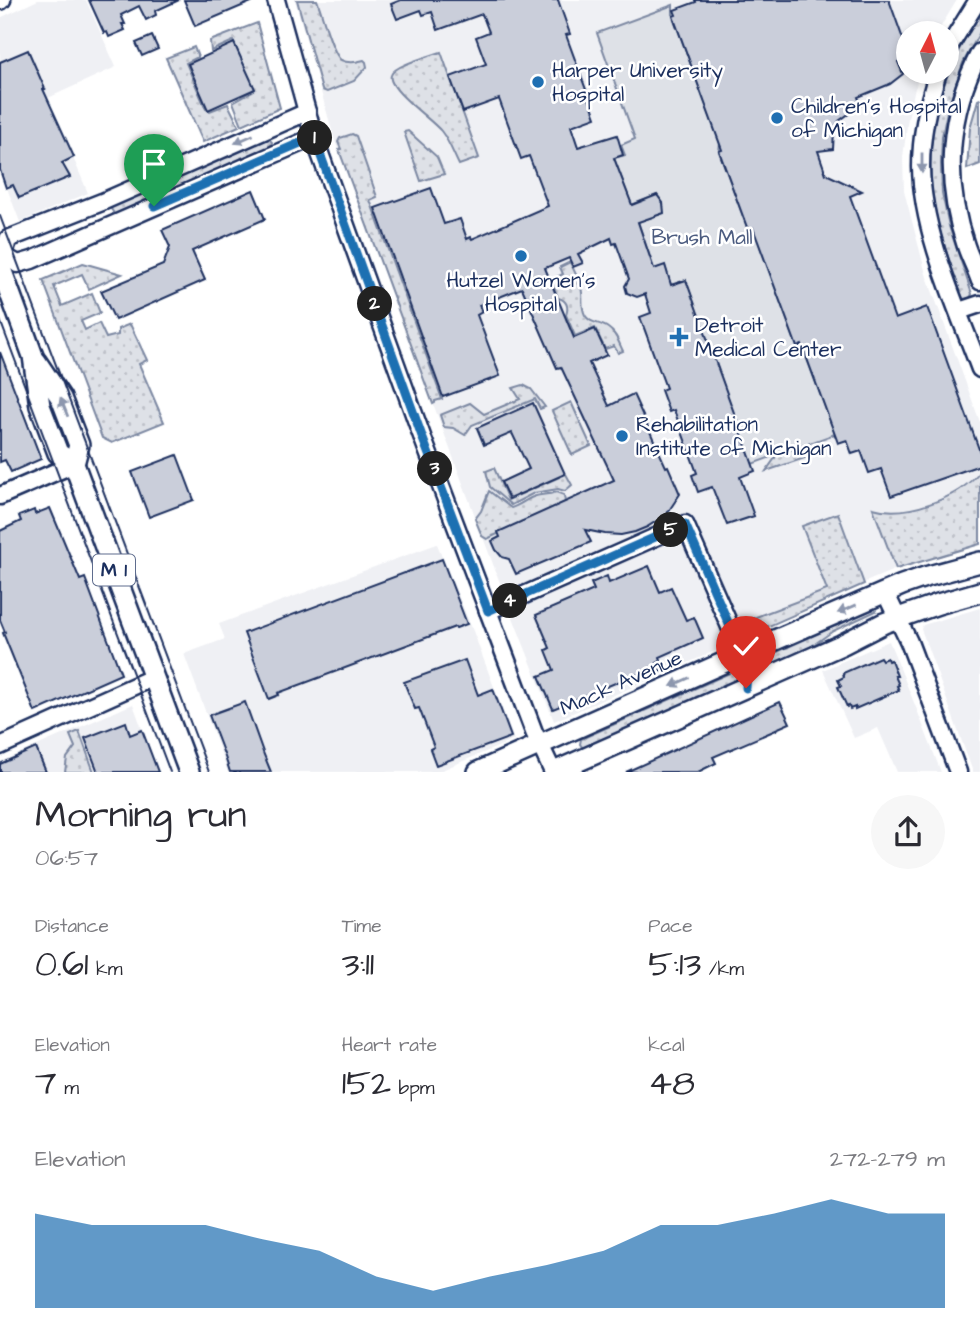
<!DOCTYPE html>
<meta charset="utf-8">
<style>
:root{--surface:#fff;--page:#f7f7f7;--text:#2b2b33;--muted:#7c7c81;--accent:#1f6fb2}
body{margin:0;font-family:"Architects Daughter",sans-serif;background:var(--page);color:var(--text);height:100vh;display:flex;flex-direction:column;font-size:26px;white-space:nowrap}
*{box-sizing:border-box;margin:0}
p{font-size:23px;color:var(--muted)}
.icon{flex:none;width:38px;height:38px;fill:none;stroke:currentColor;stroke-width:2;stroke-linecap:round;stroke-linejoin:round}
.map{position:relative;height:772px;overflow:hidden}
.details{display:flex;flex-direction:column;background:var(--surface);flex:1}
.details>*{flex:none}
.needle{width:46px;rotate:6deg}
.controls{position:absolute;left:896px;top:21px;display:grid;gap:14px}
.controls a{display:grid;place-items:center;width:63px;height:63px;border-radius:50%;background:var(--surface);box-shadow:0 4px 10px #0003;font-size:35px}
.pin{position:absolute;display:grid;place-items:center;width:60px;height:60px;color:#fff;margin:-72px -30px;border-radius:50% 50% 50% 0;rotate:-45deg;box-shadow:0 0 7px #0007}
.pin .icon{rotate:45deg}
.km{position:absolute;width:35px;height:35px;margin:-18px;border-radius:50%;background:#222;color:#fff;font-size:19px;line-height:35px;text-align:center}
.round{display:grid;place-items:center;flex:none;width:74px;height:74px;border-radius:37px;background:var(--page)}
.headline{display:flex;align-items:center;justify-content:space-between;height:119px;padding:0 35px}
h1{font-size:38px;font-weight:600;line-height:52px}
.metrics{display:grid;grid-template-columns:repeat(3,1fr);gap:10px;height:119px;padding:7px 35px}
.metrics div{display:grid;align-content:center}
.metrics b{font-size:35px;font-weight:600}
.metrics small{font-size:19px;font-weight:400}
.metrics p{font-size:19px}
.chart{height:196px;padding:14px 35px}
.chart p{display:flex;justify-content:space-between}
.chart svg{width:100%;height:126px;margin-top:7px;fill:var(--accent);opacity:.7}
.map>svg:first-child{display:block}
.built{fill:#eff0f4}
.grass{fill:url(#grass-dots);stroke:#7c88a2;stroke-width:2}
.park{fill:#dee1e7;stroke:#7c88a2;stroke-width:2}
.building{fill:#caceda;stroke:#1b2f5e;stroke-width:2}
.lines{fill:none;stroke-linecap:round;stroke-linejoin:round}
.minor-casing{stroke:#1b2f5e;stroke-width:21}
.major-casing{stroke:#1b2f5e;stroke-width:24}
.minor{stroke:#fff;stroke-width:16}
.major{stroke:#fff;stroke-width:19}
.tram{stroke:#1b2f5e;stroke-width:2}
.oneway{fill:#8d97ae}
.route-casing{stroke:#fff;stroke-width:14}
.route{stroke:#1f6fb2;stroke-width:9}
.poi-dot{fill:#1f6fb2;stroke:#fff;stroke-width:2.5}
.labels{text-anchor:middle;dominant-baseline:central;stroke-width:5;stroke-linejoin:round;paint-order:stroke}
.shield{fill:#fff;stroke:#5f6d8e;stroke-width:2}
.shield-label{font-size:19px;font-weight:bold;fill:#1b2f5e}
.poi-label{font-size:21px;fill:#1b2f5e;stroke:#fff;text-anchor:start}
.park-label{font-size:21px;fill:#4c5c80;stroke:#fff}
.street-label{font-size:21px;fill:#1b2f5e;stroke:#fff}
</style>
<div class="map">
<svg width="980" height="772" viewBox="0 0 980 772">
<defs>
<pattern id="grass-dots" width="8" height="8" patternUnits="userSpaceOnUse" patternTransform="scale(1.75)"><rect width="8" height="8" fill="#dee1e7"/><path d="M2 2h.1M6 6h.1" fill="none" stroke="#bec1c9" stroke-width="1.8" stroke-linecap="round"/></pattern>
</defs>
<rect width="100%" height="100%" fill="#fff"/>
<filter id="ink" filterUnits="userSpaceOnUse"><feTurbulence type="fractalNoise" baseFrequency=".0143" numOctaves="2"/><feDisplacementMap in="SourceGraphic" scale="14" xChannelSelector="R" yChannelSelector="G"/><feConvolveMatrix kernelMatrix="1 2 1 2 8 2 1 2 1" color-interpolation-filters="sRGB"/></filter>
<g filter="url(#ink)">
<g class="built">
<polygon points="38,0 86,0 116,67 48,98 88,193 20,222 0,170 0,18"/>
<polygon points="295,0 957,0 937,33 908,33 908,72 920,72 914,92 908,118 903,157 904,191 926,274 980,422 980,545 894,570 863,583 722,648 554,721 512,615 335,141"/>
<polygon points="437,544 473,631 514,740 437,772 228,772 184,654 225,639 219,624"/>
<polygon points="980,608 980,772 973,772 921,629 923,625"/>
<polygon points="889,641 917,710 941,772 897,772 878,728 854,738 823,670"/>
<polygon points="133,704 158,772 0,772 0,762"/>
</g>
<g class="grass">
<path d="M297,0h20c5,12 15,54 24,60 8,4 15,2 23,0l2,2 1,5 -13,14 -27,11 -5,-2z"/>
<path d="M980,13v19l-17,31 -15,44 -6,29 -1,28 1,29 7,33 23,68 -2,4 -6,1 -2,-3c-9,-25 -19,-50 -25,-77 -18,-76 2,-142 43,-206z"/>
<polygon points="257,23 280,108 242,125 233,102 254,90 233,41 211,51 210,41"/>
<polygon points="194,47 198,57 186,63 206,109 210,111 228,104 239,126 203,142 166,58"/>
<path d="M441,52l38,106 -20,7c-6,-12 -10,-24 -18,-34 -10,-12 -55,-43 -50,-56 3,-10 40,-19 50,-23z"/>
<polygon points="980,99 980,164 967,169 970,128 978,100"/>
<polygon points="408,131 437,157 444,174 421,181 404,132"/>
<polygon points="352,134 356,136 377,197 370,200 442,399 435,401 435,403 433,404 339,150 341,149 338,142 340,138"/>
<polygon points="264,137 268,138 272,142 271,146 268,149 113,217 113,212 109,206"/>
<path d="M570,262c4,9 12,22 12,31 1,8 -1,14 3,22 5,9 15,7 23,13 8,5 11,15 15,23l-5,2 -4,-7 -9,3 -10,-21 -20,8 -9,-21c3,-8 1,-15 -8,-17l-7,-18 12,-6 -3,-7z"/>
<polygon points="83,263 122,274 89,289 82,274 54,286 62,306 92,293 100,313 81,321 85,330 99,323 106,338 118,335 118,329 130,324 147,360 139,364 164,422 112,443 102,438 43,280"/>
<polygon points="523,385 531,389 545,407 540,409 535,399 472,425 465,435 453,428 444,427 440,415 470,403 484,414 520,399 513,388"/>
<polygon points="571,402 591,446 572,455 552,411"/>
<polygon points="809,441 811,451 808,457 766,471 775,458 777,450"/>
<polygon points="494,468 508,500 566,474 572,485 565,491 558,489 534,493 511,505 490,487 486,471"/>
<path d="M980,471v73l-84,25 -23,-61c32,10 87,-10 107,-37z"/>
<path d="M489,491l22,17c8,-2 14,-8 22,-11 7,-3 15,-2 23,-5l8,3 1,7 -78,37 -5,-3 -7,-17 6,-8z"/>
<polygon points="838,513 864,584 746,636 740,623 827,590 802,526"/>
<polygon points="875,608 876,611 833,631 809,648 764,669 761,659"/>
<polygon points="734,671 738,680 586,748 582,747 580,744 581,739"/>
<polygon points="79,731 94,772 65,772 67,758 75,747 70,735"/>
</g>
<polygon class="park" points="673,5 673,16 720,143 719,151 748,230 757,238 797,347 804,351 835,434 752,464 686,281 671,285 665,266 654,269 638,222 663,213 663,203 657,195 632,205 614,158 625,155 621,145 635,139 597,33"/>
<g class="building">
<polygon points="89,0 179,0 155,11 156,15 146,20 139,6 121,15 125,24 122,24 125,30 109,37 107,32 104,33"/>
<polygon points="184,0 256,0 195,26"/>
<polygon points="401,0 558,0 570,34 566,35 596,117 571,126 578,147 617,135 623,155 614,158 632,205 657,195 663,203 664,213 638,222 654,269 665,265 671,285 686,280 755,471 740,477 754,516 727,525 712,487 698,492 692,475 697,473 674,410 669,412 661,390 666,388 640,317 651,313 645,294 637,297 627,293 625,286 629,279 616,243 613,244 611,238 578,254 583,263 573,267 569,258 545,268 574,338 595,329 607,355 589,363 609,406 633,394 666,467 668,466 680,494 666,515 647,527 635,532 621,535 605,534 585,530 591,542 516,574 509,559 502,557 496,550 492,541 500,537 498,532 614,480 561,367 557,368 522,288 479,305 482,312 477,315 500,376 443,397 375,208 431,188 444,224 460,219 467,239 471,237 472,239 548,206 529,156 521,159 499,99 463,112 450,77 486,64 476,37 489,32 482,14 438,30 432,12 423,15 421,10 397,19 391,4"/>
<polygon points="695,0 889,0 908,53 908,57 898,62 903,74 890,84 858,97 861,105 839,121 834,130 833,149 818,151 826,174 862,191 850,196 895,319 927,307 980,452 980,465 891,496 881,469 869,473 861,451 852,454 847,440 838,443 802,345 797,347 753,228 748,230 719,151 722,150 673,16 676,15 674,10 696,2"/>
<polygon points="152,36 158,49 142,56 136,43"/>
<polygon points="234,43 255,89 208,110 188,64"/>
<polygon points="28,50 45,89 43,89 74,157 62,163 70,177 19,198 13,185 6,188 0,170 0,62"/>
<polygon points="253,190 265,219 192,251 205,280 115,320 101,291 163,265 170,247 162,230"/>
<polygon points="0,352 41,459 11,472 5,460 0,462"/>
<polygon points="533,403 565,474 509,499 501,482 529,469 512,433 484,445 477,428"/>
<polygon points="177,455 194,500 149,517 132,472"/>
<polygon points="50,508 80,580 85,578 121,674 35,712 3,633 5,632 0,620 0,531 21,521 19,516 34,510 35,514"/>
<polygon points="442,559 467,624 456,628 455,627 278,693 279,695 269,699 244,633"/>
<polygon points="649,566 660,592 671,587 686,620 694,617 703,638 660,657 661,661 657,663 661,671 650,676 648,670 632,677 632,676 553,709 539,676 554,670 546,650 550,648 536,615 594,590 591,583 607,576 609,583"/>
<polygon points="880,657 882,660 887,658 888,661 891,660 897,676 895,676 899,685 897,686 899,690 855,709 855,707 850,709 849,706 847,707 838,687 841,686 838,680 844,677 843,673"/>
<polygon points="465,660 478,695 493,689 511,737 436,765 430,749 434,747 419,708 415,709 404,682"/>
<polygon points="245,702 264,755 271,772 230,772 225,757 209,715"/>
<polygon points="780,702 790,723 776,729 776,730 713,757 716,763 698,772 626,772"/>
<polygon points="126,722 130,735 142,730 158,772 98,772 85,738"/>
<polygon points="36,748 46,772 0,772 0,764"/>
</g>
<g class="lines">
<defs>
<g id="minor">
<polyline points="276,0 314,137 423,439 534,732 553,772"/>
<polyline points="0,1 2,0"/>
<polyline points="947,50 978,0"/>
<path d="M980,52c-32,61 -37,128 -14,194 4,12 10,23 14,35"/>
<path d="M938,72c-10,30 -17,64 -17,95 1,66 36,140 59,202"/>
<polyline points="0,255 4,256 18,264 32,260 314,137"/>
<polyline points="4,256 8,239 102,202 307,112"/>
<polyline points="959,311 980,304"/>
<polyline points="0,496 74,464"/>
<polyline points="885,592 909,642 958,772"/>
<polyline points="488,611 685,524 742,654"/>
<polyline points="0,746 154,677"/>
</g>
<g id="major">
<polyline points="0,266 33,356 40,406 58,453 74,464 189,772"/>
<polyline points="36,361 61,398 79,445 74,464"/>
<polyline points="478,772 752,650 902,585 925,577 980,562"/>
<polyline points="554,772 841,645 884,623 938,604 980,592"/>
</g>
</defs>
<use href="#minor" class="minor-casing"/>
<use href="#major" class="major-casing"/>
<use href="#minor" class="minor"/>
<use href="#major" class="major"/>
<g class="tram">
<polyline points="0,216 209,772"/>
<polyline points="0,320 170,772"/>
</g>
</g>
<defs><path id="oneway-solid" d="M-6-.8H1V-3.2L6.5 0L1 3.2V.8H-6Z" transform="scale(1.75)"/></defs>
<g class="oneway">
<use href="#oneway-solid" transform="translate(244 139) rotate(156)"/>
<use href="#oneway-solid" transform="translate(922 163) rotate(90)"/>
<use href="#oneway-solid" transform="translate(64 407) rotate(-112)"/>
<use href="#oneway-solid" transform="translate(847 609) rotate(157)"/>
<use href="#oneway-solid" transform="translate(680 682) rotate(156)"/>
</g>
</g>
<g class="lines" filter="url(#ink)">
<defs>
<polyline id="route" points="154,206 314,137 423,439 488,611 685,524 742,654 747,669 746,688"/>
</defs>
<use href="#route" class="route-casing"/>
<use href="#route" class="route"/>
</g>
<g class="poi-dot">
<circle cx="538" cy="82" r="7"/>
<circle cx="777" cy="118" r="7"/>
<circle cx="521" cy="256" r="7"/>
<path d="M675.5 326.5h7v7h7v7h-7v7h-7v-7h-7v-7h7z"/>
<circle cx="622" cy="436" r="7"/>
</g>
<g class="labels">
<rect class="shield" x="93" y="554.5" width="42" height="31" rx="5"/>
<g class="shield-label">
<text x="114" y="570">M 1</text>
</g>
<g class="poi-label">
<text x="552" y="70">Harper University<tspan x="552" dy="24">Hospital</tspan></text>
<text x="791" y="106">Children's Hospital<tspan x="791" dy="24">of Michigan</tspan></text>
<text x="521" y="280" text-anchor="middle">Hutzel Women's<tspan x="521" dy="24">Hospital</tspan></text>
<text x="695" y="325">Detroit<tspan x="695" dy="24">Medical Center</tspan></text>
<text x="636" y="424">Rehabilitation<tspan x="636" dy="24">Institute of Michigan</tspan></text>
</g>
<g class="park-label">
<text x="702" y="237">Brush Mall</text>
</g>
<g class="street-label">
<text transform="translate(621 683) rotate(-24)">Mack Avenue</text>
</g>
</g>
</svg>
<div class="controls">
<a><svg class="needle" viewBox="-14 -14 28 28"><path d="M0-13l5 13h-10z" fill="#e53935"/><path d="M0 13l5-13h-10z" fill="#7c7c81"/></svg></a>
</div>
<div class="pin" style="left:154px;top:206px;background:#1e9e55"><svg class="icon" aria-label="arrive" viewBox="0 0 24 24"><path d="M6 21V4h12l-3 4 3 4H6"/></svg></div>
<div class="pin" style="left:746px;top:688px;background:#d93025"><svg class="icon" aria-label="check" viewBox="0 0 24 24"><path d="M5 12l5 5 9-10"/></svg></div>
<b class="km" style="left:315px;top:138px">1</b>
<b class="km" style="left:375px;top:304px">2</b>
<b class="km" style="left:435px;top:469px">3</b>
<b class="km" style="left:510px;top:601px">4</b>
<b class="km" style="left:671px;top:530px">5</b>
</div>
<section class="details">
<div class="headline"><div><h1>Morning run</h1><p>06:57</p></div><a class="round"><svg class="icon" aria-label="share" viewBox="0 0 24 24"><path d="M12 15V3M7 8l5-5 5 5M5 13v7h14v-7"/></svg></a></div>
<div class="metrics">
<div><p>Distance</p><b>0.61<small> km</small></b></div>
<div><p>Time</p><b>3:11</b></div>
<div><p>Pace</p><b>5:13<small> /km</small></b></div>
</div>
<div class="metrics">
<div><p>Elevation</p><b>7<small> m</small></b></div>
<div><p>Heart rate</p><b>152<small> bpm</small></b></div>
<div><p>kcal</p><b>48</b></div>
</div>
<div class="chart"><p><span>Elevation</span>272–279 m</p>
<svg viewBox="0 0 160 44" preserveAspectRatio="none"><path d="M0 44V11L10 15L20 15L30 15L40 20L50 24L60 33L70 38L80 33L90 29L100 24L110 15L120 15L130 11L140 6L150 11L160 11V44z"/></svg>
</div>
</section>
